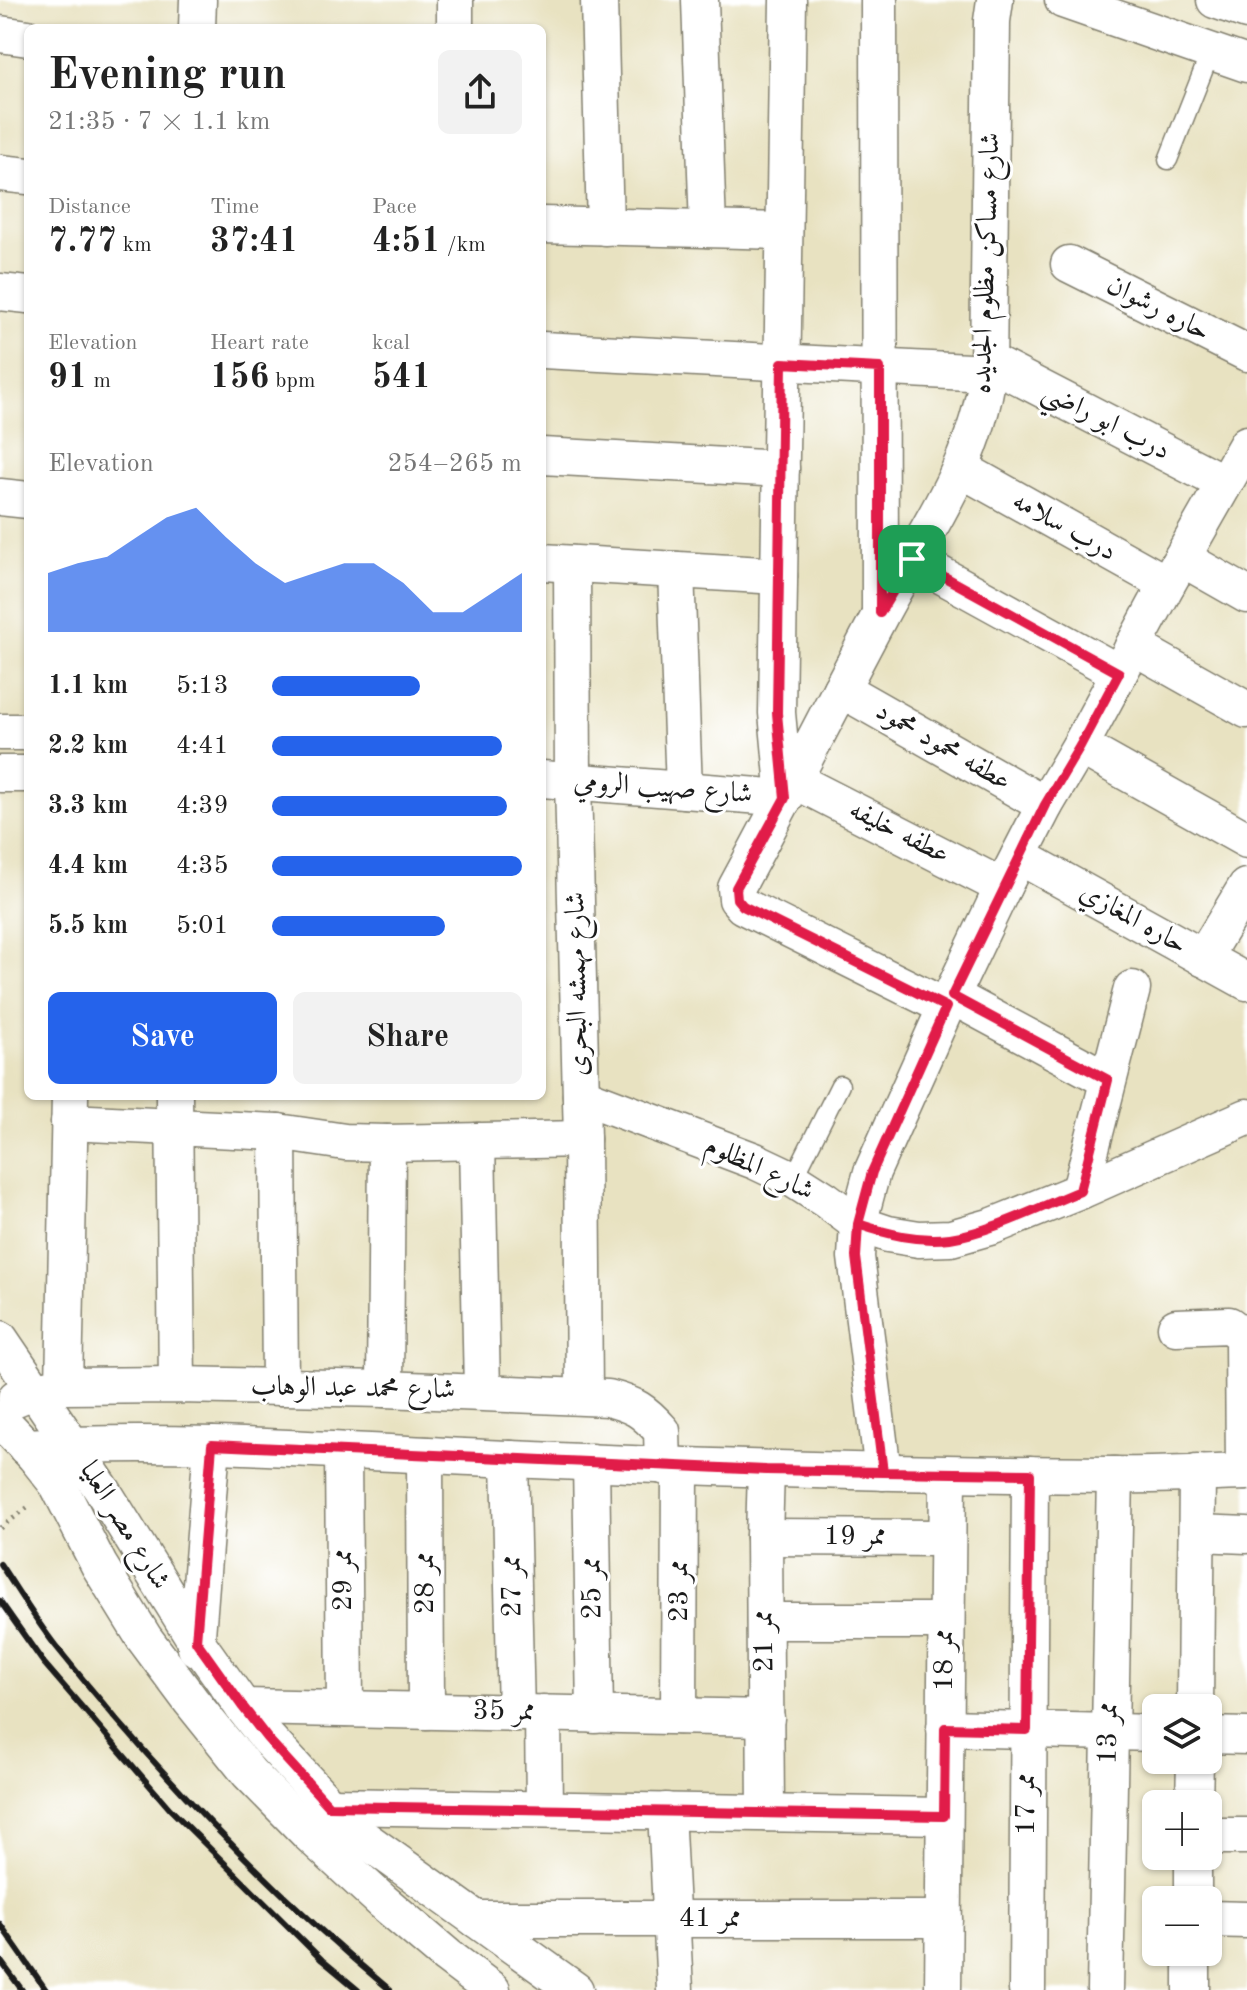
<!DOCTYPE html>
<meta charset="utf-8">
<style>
:root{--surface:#fff;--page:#f2f2f2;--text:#222;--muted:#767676;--accent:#2563eb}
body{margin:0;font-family:"Old Standard TT",Amiri,serif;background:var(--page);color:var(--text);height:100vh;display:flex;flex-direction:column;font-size:30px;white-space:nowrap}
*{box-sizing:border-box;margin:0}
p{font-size:26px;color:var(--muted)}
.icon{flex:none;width:44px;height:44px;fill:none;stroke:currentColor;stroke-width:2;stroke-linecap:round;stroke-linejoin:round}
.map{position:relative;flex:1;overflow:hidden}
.drawer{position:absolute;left:24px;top:24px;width:522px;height:1076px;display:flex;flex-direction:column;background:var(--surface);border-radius:12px;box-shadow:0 2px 6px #0004}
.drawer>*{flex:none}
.controls{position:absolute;left:1142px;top:1694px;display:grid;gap:16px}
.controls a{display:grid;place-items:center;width:80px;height:80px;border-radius:12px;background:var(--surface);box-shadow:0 2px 6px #0004;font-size:40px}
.pin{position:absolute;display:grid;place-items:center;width:68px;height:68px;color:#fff;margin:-34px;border-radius:16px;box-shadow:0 4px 12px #0006}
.round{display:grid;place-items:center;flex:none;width:84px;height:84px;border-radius:12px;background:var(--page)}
.head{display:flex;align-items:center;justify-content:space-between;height:136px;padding:0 24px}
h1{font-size:44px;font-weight:600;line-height:60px}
.stats{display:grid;grid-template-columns:repeat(3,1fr);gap:12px;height:136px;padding:8px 24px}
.stats div{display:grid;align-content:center}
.stats b{font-size:34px;font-weight:600}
.stats small{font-size:22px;font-weight:400}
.stats p{font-size:22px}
.chart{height:224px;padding:16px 24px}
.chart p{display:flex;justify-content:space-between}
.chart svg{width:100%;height:144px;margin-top:8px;fill:var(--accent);opacity:.7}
.primary-button{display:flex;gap:16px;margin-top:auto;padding:16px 24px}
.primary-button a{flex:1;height:92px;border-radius:12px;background:var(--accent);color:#fff;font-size:32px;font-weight:600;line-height:92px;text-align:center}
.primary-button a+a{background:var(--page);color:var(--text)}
ul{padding:0 24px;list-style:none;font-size:26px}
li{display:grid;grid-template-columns:128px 96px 1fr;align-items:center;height:60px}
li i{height:20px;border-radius:10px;background:var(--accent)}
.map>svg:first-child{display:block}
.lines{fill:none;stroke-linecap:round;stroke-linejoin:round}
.lane-casing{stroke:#827f6e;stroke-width:21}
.street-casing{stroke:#827f6e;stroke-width:39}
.path{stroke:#827f6e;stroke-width:5;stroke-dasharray:2 6;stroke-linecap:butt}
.lane{stroke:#fff;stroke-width:18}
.street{stroke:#fff;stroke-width:36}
.rail{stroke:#1c1c1c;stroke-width:6}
.route-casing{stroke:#fff;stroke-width:16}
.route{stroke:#e11d48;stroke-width:10}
.labels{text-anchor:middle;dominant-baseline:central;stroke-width:6;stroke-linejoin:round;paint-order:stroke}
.street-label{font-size:28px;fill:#1c1c1c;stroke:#fff}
</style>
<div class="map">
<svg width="1247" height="1990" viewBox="0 0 1247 1990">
<rect width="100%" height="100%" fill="#fff"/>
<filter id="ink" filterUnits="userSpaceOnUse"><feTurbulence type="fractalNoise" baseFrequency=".0125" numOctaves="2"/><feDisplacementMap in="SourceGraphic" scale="16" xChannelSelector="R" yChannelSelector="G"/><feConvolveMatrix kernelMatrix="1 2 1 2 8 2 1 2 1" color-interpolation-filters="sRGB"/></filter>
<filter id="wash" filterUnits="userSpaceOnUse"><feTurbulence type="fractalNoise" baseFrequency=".006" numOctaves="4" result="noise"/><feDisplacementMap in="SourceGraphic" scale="32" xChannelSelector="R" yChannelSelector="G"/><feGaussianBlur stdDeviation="1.8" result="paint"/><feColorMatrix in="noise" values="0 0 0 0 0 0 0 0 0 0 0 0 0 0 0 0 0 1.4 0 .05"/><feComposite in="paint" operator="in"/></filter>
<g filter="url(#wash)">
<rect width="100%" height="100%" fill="#e8e2c1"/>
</g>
<g filter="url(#ink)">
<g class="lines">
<defs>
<g id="lane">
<polyline points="1168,160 1211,51"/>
<polyline points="793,1179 840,1085"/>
</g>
<g id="street">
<polyline points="599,0 605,227"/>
<polyline points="700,0 708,229"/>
<polyline points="879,0 880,612"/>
<polyline points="1063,0 1247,64"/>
<polyline points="1215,0 1247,11"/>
<polyline points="197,28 198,0"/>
<polyline points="455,28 455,0"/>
<polyline points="0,34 28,38"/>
<polyline points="0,173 28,176"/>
<polyline points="542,225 784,231"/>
<polyline points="1069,264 1247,353"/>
<polyline points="0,292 28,295"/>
<polyline points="542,350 988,373"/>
<polyline points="988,361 1224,483"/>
<polyline points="542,456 781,469"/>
<polyline points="961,469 1167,584"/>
<polyline points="0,497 28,500"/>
<polyline points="1182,558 1247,595"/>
<polyline points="912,559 1119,673"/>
<polyline points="542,562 779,576"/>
<polyline points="572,564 573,782 582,1139 584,1396"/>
<polyline points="676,570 684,790"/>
<polyline points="1133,646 1247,710"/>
<polyline points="841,689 1045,805"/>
<polyline points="0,732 28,732"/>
<polyline points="1080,746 1247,840"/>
<polyline points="0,774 28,774"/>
<polyline points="542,779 785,798 777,713 788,0"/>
<polyline points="794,780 1003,887"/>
<polyline points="1019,856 1247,982"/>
<polyline points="1203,958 1246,887"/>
<polyline points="952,996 1108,1080"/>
<path d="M946,1007l-203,-101 -6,-7 -1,-11c49,-90 95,-181 143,-271 43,-82 96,-149 109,-244l4,-352 3,-21"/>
<polyline points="581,1095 755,1161 793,1179 826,1200 858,1224 888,1234 919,1239 951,1238 993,1226 1080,1191 1247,1117"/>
<polyline points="174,1096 177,1385"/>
<polyline points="69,1122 278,1132 345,1142 387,1143 582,1139"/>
<polyline points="278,1132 280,1387"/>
<polyline points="477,1141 482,1392"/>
<polyline points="1080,1191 1132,989"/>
<polyline points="1176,1327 1229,1325 1237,1331 1243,1338 1244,1472"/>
<polyline points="0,1339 103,1491 196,1641 243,1707 267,1738 352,1830 575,1990"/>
<polyline points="64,1386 70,1096"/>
<polyline points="385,1389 387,1143"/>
<path d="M16,1398l17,-7 31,-5 113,-1 208,4 223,9c27,7 35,12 54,33l1,35"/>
<polyline points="0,1419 35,1456 58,1485 99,1565 144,1638 191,1701 249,1773 309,1834 382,1901 447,1956 492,1990"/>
<path d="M26,1447c162,-9 324,5 485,12 200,9 400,15 601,16 45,1 90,-2 135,-3"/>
<polyline points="343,1451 345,1709"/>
<polyline points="425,1455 426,1711"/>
<polyline points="510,1459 516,1713"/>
<polyline points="591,1462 595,1715"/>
<polyline points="766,1470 764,1537 766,1813"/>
<polyline points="883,1472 856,1257 858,1224 872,1172 946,1007 1003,887 1045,805 1080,746 1167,584 1247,444"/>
<polyline points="1198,1533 1247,1535"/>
<polyline points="764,1537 946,1538"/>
<polyline points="765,1621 945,1621"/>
<polyline points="196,1648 212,1445"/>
<polyline points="243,1707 766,1718"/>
<polyline points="1195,1708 1197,1473"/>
<polyline points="543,1713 544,1809"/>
<polyline points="679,1716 680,1466"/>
<polyline points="945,1728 1156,1733"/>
<polyline points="1208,1735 1247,1736"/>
<polyline points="1194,1804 1195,1760"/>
<polyline points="329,1806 944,1816"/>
<polyline points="666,1811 675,1990"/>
<polyline points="1208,1836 1247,1836"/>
<polyline points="1193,1900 1193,1856"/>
<polyline points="476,1919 944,1919"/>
<polyline points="1208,1919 1247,1920"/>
<polyline points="943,1990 948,1474"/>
<polyline points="1027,1990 1030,1474"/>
<polyline points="1105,1990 1115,1475"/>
<polyline points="1192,1990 1192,1952"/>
</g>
</defs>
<use href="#lane" class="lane-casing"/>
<use href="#street" class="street-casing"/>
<polyline class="path" points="0,1528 31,1505"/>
<use href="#lane" class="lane"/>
<use href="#street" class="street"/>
<g class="rail">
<path d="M0,1564c18,27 35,55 55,81 100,125 212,243 335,345"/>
<polyline points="0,1601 43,1662 170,1809 322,1960 358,1990"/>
<polyline points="0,1924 46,1990"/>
<polyline points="0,1960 22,1990"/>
</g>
</g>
</g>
<g class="lines" filter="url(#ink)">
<defs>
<path id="route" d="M912,559l-32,54v-245l-98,-5 -5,350 8,85 -49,90 1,11 6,7 203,101 -74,165 -14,52 -2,33 27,215 -117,-2 -554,-25 -16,196 47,66 24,31 62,68 615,10 1,-88 82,2 3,-256 -147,-2 -27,-215 2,-33c30,10 60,18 92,14 41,-6 90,-31 130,-47l28,-111 -156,-84 93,-191 35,-59 39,-73 -207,-114"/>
</defs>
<use href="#route" class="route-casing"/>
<use href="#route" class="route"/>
</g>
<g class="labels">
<g class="street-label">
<text transform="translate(987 263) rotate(-88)">شارع مساكن مظلوم الجديده</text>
<text transform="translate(1158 309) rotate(27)">حاره رشوان</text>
<text transform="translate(1106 422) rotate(27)">درب ابو راضي</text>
<text transform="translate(1064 527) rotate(29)">درب سلامه</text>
<text transform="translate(943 747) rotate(30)">عطفه محمود محمود</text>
<text transform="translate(663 789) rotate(4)">شارع صهيب الرومي</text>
<text transform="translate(899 833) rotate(27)">عطفه خليفه</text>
<text transform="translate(1133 919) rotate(29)">حاره المغازي</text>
<text transform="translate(578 984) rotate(-91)">شارع مهمشه البحرى</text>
<text transform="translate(759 1169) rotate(25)">شارع المظلوم</text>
<text transform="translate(353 1389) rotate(1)">شارع محمد عبد الوهاب</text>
<text transform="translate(124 1526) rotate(58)">شارع مصر العليا</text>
<text x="855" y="1537">ممر 19</text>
<text transform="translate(344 1580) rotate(-90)">ممر 29</text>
<text transform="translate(426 1583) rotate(-90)">ممر 28</text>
<text transform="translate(513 1586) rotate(-91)">ممر 27</text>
<text transform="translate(593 1588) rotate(-91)">ممر 25</text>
<text transform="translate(680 1591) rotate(-90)">ممر 23</text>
<text transform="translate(765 1641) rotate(-91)">ممر 21</text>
<text transform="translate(945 1660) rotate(-90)">ممر 18</text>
<text transform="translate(504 1712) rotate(1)">ممر 35</text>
<text transform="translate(1109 1733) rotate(-89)">ممر 13</text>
<text transform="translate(1027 1804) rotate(-90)">ممر 17</text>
<text x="710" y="1919">ممر 41</text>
</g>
</g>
</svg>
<div class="controls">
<a><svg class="icon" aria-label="layers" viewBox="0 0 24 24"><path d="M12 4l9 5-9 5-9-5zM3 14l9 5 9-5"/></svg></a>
<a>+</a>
<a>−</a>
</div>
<div class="pin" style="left:912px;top:559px;background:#1e9e55"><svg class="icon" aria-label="arrive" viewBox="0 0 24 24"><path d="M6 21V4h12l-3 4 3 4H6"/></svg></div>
<section class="drawer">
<div class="head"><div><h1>Evening run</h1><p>21:35 · 7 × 1.1 km</p></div><a class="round"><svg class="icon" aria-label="share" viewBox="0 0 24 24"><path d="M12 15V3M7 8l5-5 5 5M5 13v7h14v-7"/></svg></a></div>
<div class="stats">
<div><p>Distance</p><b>7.77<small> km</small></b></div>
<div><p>Time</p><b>37:41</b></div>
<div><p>Pace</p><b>4:51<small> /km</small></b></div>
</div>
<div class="stats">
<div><p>Elevation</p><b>91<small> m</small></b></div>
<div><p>Heart rate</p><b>156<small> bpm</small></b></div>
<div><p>kcal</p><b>541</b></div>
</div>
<div class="chart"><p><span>Elevation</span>254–265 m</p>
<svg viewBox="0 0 160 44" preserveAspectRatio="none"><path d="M0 44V26L10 23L20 21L30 15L40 9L50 6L60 15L70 23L80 29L90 26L100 23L110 23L120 29L130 38L140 38L150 32L160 26V44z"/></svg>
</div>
<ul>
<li><b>1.1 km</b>5:13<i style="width:59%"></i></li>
<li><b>2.2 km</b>4:41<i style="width:92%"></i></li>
<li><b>3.3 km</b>4:39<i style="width:94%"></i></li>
<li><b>4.4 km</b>4:35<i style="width:100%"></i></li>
<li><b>5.5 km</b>5:01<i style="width:69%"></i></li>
</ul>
<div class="primary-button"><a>Save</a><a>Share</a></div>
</section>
</div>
